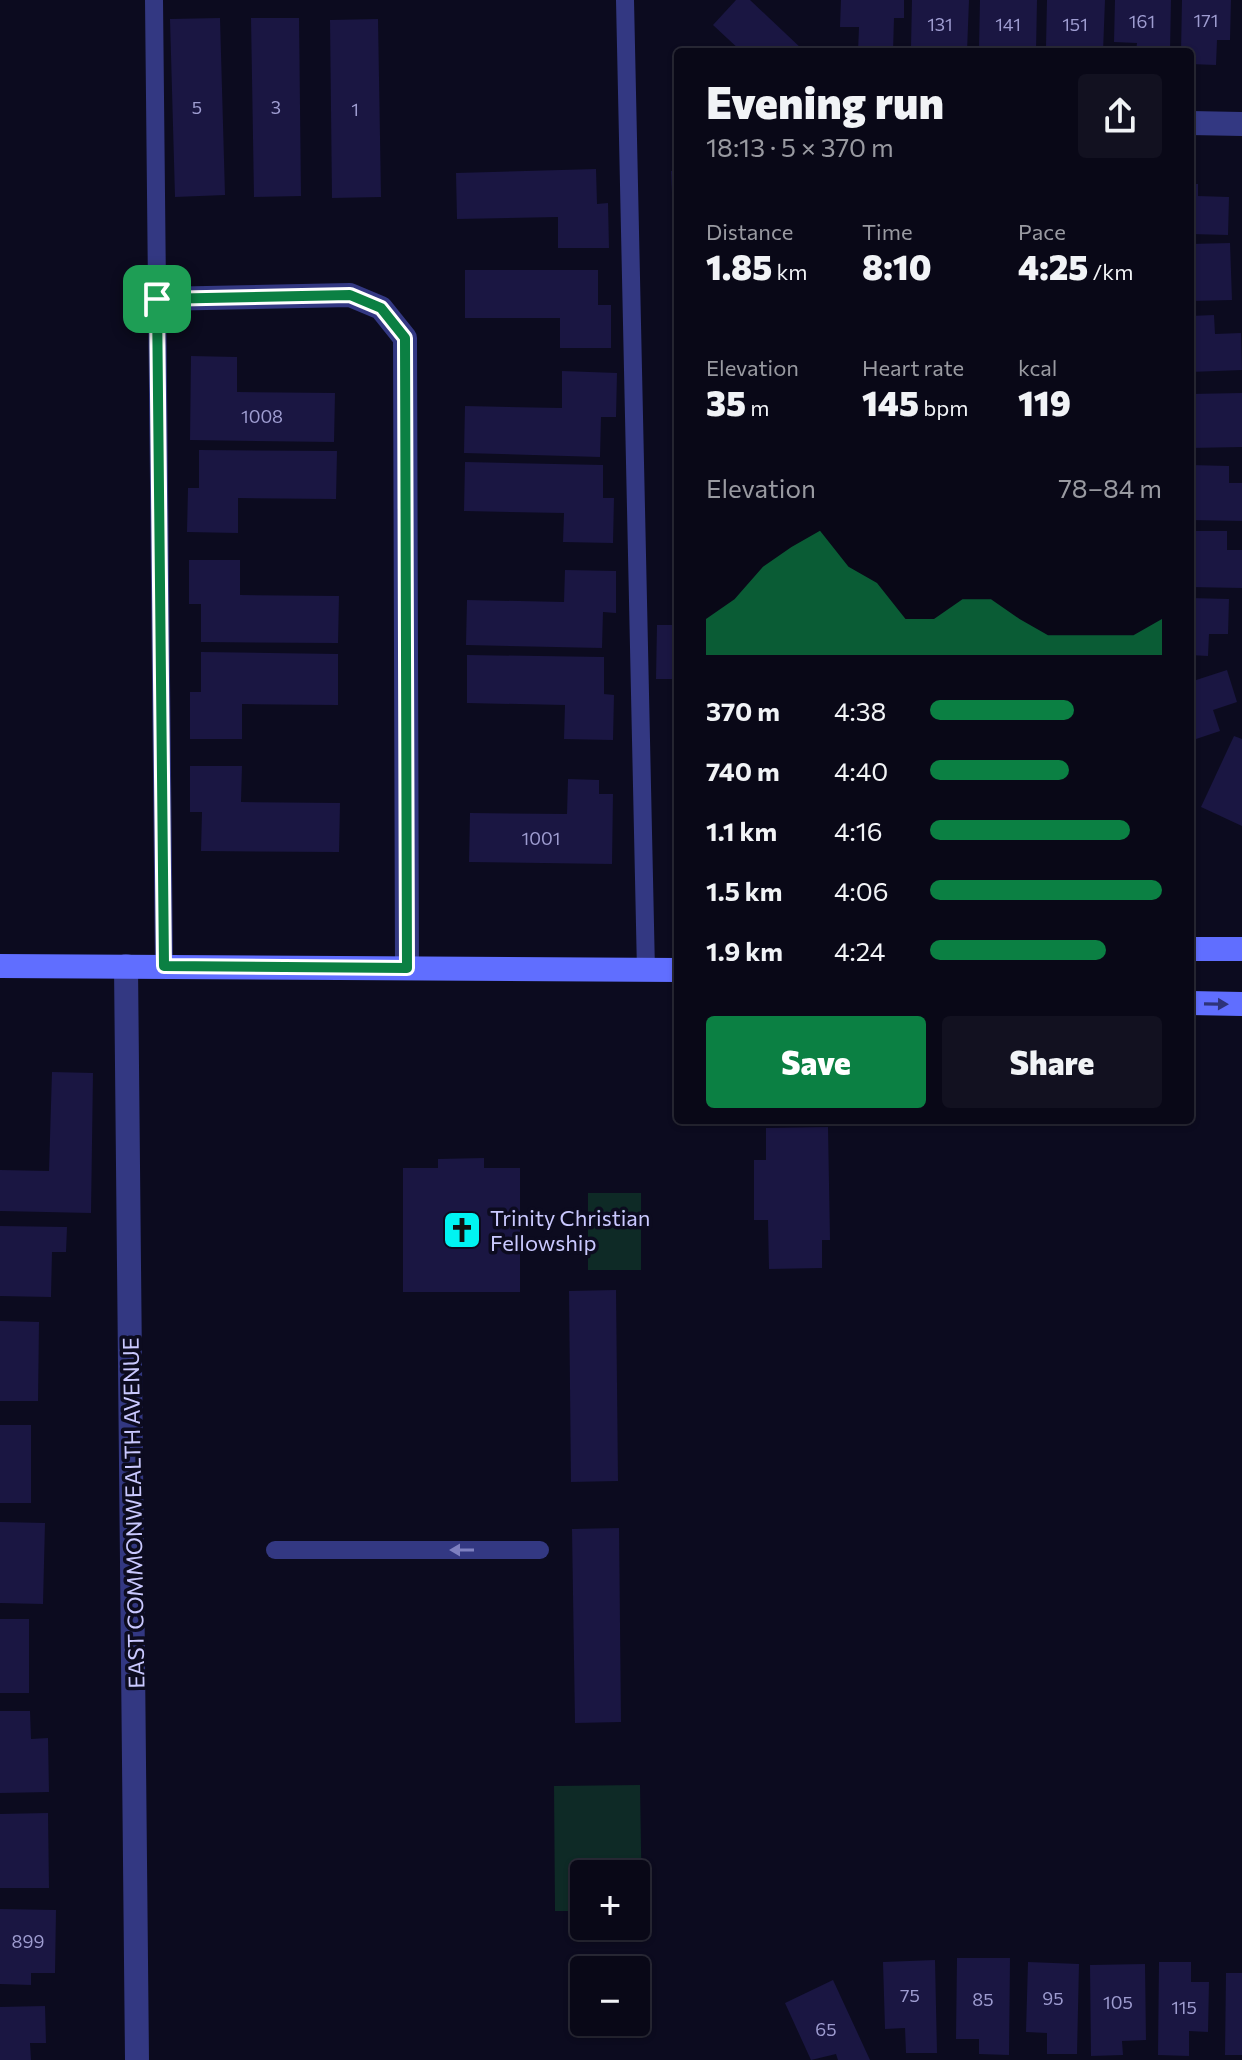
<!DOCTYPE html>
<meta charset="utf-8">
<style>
:root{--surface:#090817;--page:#121120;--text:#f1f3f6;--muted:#999aa1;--line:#292936;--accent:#0b8043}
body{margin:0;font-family:Commissioner,sans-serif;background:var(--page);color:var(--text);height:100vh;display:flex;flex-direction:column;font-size:30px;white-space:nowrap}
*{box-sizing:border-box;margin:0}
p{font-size:26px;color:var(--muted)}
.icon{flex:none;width:44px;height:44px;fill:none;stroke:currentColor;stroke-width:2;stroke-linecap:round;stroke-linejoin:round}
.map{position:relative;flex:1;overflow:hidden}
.sheet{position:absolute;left:674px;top:48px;width:520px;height:1076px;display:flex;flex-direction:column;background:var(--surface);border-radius:8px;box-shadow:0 2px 6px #0004,0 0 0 2px var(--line)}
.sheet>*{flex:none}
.fabs{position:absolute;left:570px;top:1860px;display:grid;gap:16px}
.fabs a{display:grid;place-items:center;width:80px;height:80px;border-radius:8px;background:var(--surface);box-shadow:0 2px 6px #0004,0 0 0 2px var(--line);font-size:40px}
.pin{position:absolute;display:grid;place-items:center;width:68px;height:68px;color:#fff;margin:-34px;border-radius:16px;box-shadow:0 4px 12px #0006}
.round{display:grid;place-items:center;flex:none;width:84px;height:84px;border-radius:8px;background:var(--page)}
.headline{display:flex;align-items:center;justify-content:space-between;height:136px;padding:0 32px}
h1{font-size:44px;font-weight:800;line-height:60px}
.figures{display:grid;grid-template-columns:repeat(3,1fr);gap:12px;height:136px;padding:8px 32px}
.figures div{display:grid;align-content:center}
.figures b{font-size:34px;font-weight:800}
.figures small{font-size:22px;font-weight:400}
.figures p{font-size:22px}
.chart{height:224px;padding:16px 32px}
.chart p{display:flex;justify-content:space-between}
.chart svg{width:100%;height:144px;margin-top:8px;fill:var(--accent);opacity:.7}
.action{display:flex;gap:16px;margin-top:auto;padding:16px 32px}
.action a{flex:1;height:92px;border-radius:8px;background:var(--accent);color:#fff;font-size:32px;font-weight:800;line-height:92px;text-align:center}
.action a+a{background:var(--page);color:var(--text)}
ul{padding:0 32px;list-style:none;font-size:26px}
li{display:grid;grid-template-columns:128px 96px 1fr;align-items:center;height:60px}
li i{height:20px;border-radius:10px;background:var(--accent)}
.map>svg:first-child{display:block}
.green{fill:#0e2a26}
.building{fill:#1a1642}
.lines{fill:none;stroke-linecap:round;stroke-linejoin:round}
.lane{stroke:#333882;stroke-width:18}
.street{stroke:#333882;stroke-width:24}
.secondary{stroke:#606eff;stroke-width:24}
.oneway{fill:#2e3379}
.oneway2{fill:#7e80c0}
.route-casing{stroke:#fff;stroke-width:16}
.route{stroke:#0b8043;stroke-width:10}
.labels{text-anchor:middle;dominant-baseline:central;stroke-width:7;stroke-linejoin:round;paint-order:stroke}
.number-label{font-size:18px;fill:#9e9cd0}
.poi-label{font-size:22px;fill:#cac9ff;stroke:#0c0b1f;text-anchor:start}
.street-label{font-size:22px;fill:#cac9ff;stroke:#0c0b1f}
</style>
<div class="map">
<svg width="1242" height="2060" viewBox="0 0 1242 2060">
<rect width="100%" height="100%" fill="#0c0b1f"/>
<g class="green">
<rect x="588" y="1193" width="53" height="77"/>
<polygon points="640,1785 642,1910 636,1910 636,1874 584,1874 584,1911 555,1911 554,1786"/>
</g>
<g class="building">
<polygon points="736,0 750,0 803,50 742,52 713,25"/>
<polygon points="841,0 904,0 904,18 894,18 893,52 858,52 859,27 840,27"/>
<polygon points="912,0 969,0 967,52 911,47"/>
<polygon points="980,0 1037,0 1036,52 979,48"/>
<polygon points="1047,0 1105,0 1103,52 1069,52 1069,48 1046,47"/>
<polygon points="1115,0 1171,0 1170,52 1136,52 1137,43 1114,42"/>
<polygon points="1182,0 1231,0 1230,40 1217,40 1216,65 1190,64 1190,52 1181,52"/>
<polygon points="220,18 225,195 175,197 170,19"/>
<polygon points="251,18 299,18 301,196 254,197"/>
<polygon points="378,19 381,197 332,198 330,20"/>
<polygon points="596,169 597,204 608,203 609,248 558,248 558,217 457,219 456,173"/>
<polygon points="671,171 678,171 678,193 672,193"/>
<polygon points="1190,184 1198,184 1198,196 1229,197 1228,235 1190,234"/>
<polygon points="1230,243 1232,300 1190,301 1190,244"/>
<polygon points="465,270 598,270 598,305 611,305 611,348 560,348 560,318 465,318"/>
<polygon points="1214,315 1215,334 1241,333 1242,370 1190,372 1190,316"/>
<polygon points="191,356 237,357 237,392 335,393 334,442 190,440"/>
<polygon points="562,371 617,373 616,417 601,417 600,457 464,453 465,406 562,408"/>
<polygon points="1242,393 1242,447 1190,448 1190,394"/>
<polygon points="199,450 337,451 336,499 238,498 238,533 187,532 188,488 199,488"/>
<polygon points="465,462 603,465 603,498 614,498 613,543 563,542 564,513 464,511"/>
<polygon points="1190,465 1229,466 1229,483 1242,483 1242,521 1190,520"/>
<polygon points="1190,531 1227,531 1227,550 1242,550 1242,588 1190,587"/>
<polygon points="189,560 240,560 240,595 339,596 338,643 201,642 201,604 189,604"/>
<polygon points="565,570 616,571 616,613 603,612 602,648 466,645 467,600 564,602"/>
<polygon points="1190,598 1229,599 1228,634 1209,634 1208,656 1190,655"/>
<polygon points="657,625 678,625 678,679 656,679"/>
<polygon points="201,652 338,654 338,705 242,704 242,739 190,739 190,692 201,692"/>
<polygon points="467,655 604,657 604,694 614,695 613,740 564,739 565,705 467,703"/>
<polygon points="1227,670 1237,702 1213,710 1220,731 1190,741 1190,682"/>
<polygon points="1234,736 1242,739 1242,826 1201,807"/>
<polygon points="190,766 242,766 241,802 340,803 339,852 201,851 202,812 190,812"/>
<polygon points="568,779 599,780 599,794 613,794 612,864 469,862 470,813 567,814"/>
<polygon points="52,1072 93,1073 91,1213 0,1211 0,1170 49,1171"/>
<polygon points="828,1127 830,1240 822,1240 822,1268 769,1269 768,1220 754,1220 754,1160 766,1160 766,1128"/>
<polygon points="484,1158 484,1168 520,1168 520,1292 403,1292 403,1168 438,1168 438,1159"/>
<polygon points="0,1226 67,1227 66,1252 52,1252 51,1297 0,1296"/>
<polygon points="616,1290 618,1481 571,1482 569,1291"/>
<polygon points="0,1321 39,1322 38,1401 0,1401"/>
<rect x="0" y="1425" width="31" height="78"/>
<polygon points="0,1522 45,1523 43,1604 0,1603"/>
<polygon points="619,1528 621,1722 575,1723 572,1529"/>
<rect x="0" y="1619" width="29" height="74"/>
<polygon points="0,1711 30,1711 31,1739 48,1738 49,1792 0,1793"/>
<polygon points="48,1813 49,1888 0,1888 0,1814"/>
<polygon points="0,1909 56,1910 55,1973 31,1973 31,1985 0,1984"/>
<polygon points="957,1958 1010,1958 1009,2055 979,2054 979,2039 956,2039"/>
<polygon points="935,1960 937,2053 906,2053 905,2028 885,2029 883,1962"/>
<polygon points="1028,1962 1079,1964 1077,2054 1047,2054 1047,2033 1026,2032"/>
<polygon points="1159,1962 1191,1962 1191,1982 1209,1982 1208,2032 1189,2031 1189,2056 1158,2055"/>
<polygon points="1145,1964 1146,2040 1122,2041 1123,2055 1091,2056 1090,1965"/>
<polygon points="1226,1973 1242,1973 1242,2055 1225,2055"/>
<polygon points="833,1980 870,2060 838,2060 836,2054 811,2060 785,2003"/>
<polygon points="45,2006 46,2043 30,2043 31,2060 0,2060 0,2007"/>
</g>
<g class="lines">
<g class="lane">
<polyline points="154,0 164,966"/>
<polyline points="625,0 646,971"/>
<polyline points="275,1550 540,1550"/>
</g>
<g class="street">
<polyline points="1190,123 1242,124"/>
<polyline points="157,299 350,295 381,308 405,338 407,968"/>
<polyline points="126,966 137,2060"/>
</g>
<g class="secondary">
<polyline points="1190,949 1242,949"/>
<polyline points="0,966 678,970"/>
<polyline points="1190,1003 1242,1004"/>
</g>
</g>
<defs><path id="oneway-solid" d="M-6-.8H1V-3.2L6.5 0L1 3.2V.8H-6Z" transform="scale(2)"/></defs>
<use class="oneway" href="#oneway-solid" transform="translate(1216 1004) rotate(1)"/>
<use class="oneway2" href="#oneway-solid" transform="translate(462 1550) rotate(180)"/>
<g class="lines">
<defs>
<polygon id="route" points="350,295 381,308 405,338 407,968 164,966 157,299"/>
</defs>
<use href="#route" class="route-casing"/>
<use href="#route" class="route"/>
</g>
<defs>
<symbol id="church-square" viewBox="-11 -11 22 22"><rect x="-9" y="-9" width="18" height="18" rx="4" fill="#00f4f2" stroke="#0c0b1f"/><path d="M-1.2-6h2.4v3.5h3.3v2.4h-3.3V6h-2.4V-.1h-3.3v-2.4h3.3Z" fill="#111"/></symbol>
</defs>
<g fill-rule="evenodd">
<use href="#church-square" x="440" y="1208" width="44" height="44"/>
</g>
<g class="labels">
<g class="number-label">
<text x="1206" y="20">171</text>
<text x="1142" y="21">161</text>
<text x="940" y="24">131</text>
<text x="1008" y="24">141</text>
<text x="1075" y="24">151</text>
<text x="197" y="107">5</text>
<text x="276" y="107">3</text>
<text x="355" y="109">1</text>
<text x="262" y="416">1008</text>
<text x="541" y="838">1001</text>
<text x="28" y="1941">899</text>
<text x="910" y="1995">75</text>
<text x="1053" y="1998">95</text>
<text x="983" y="1999">85</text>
<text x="1118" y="2002">105</text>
<text x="1184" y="2007">115</text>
<text x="826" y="2029">65</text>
</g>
<g class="poi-label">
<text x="490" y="1217">Trinity Christian<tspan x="490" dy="25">Fellowship</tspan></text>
</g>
<g class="street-label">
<text transform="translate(133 1513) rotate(-91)">EAST COMMONWEALTH AVENUE</text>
</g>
</g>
</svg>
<div class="fabs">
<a>+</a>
<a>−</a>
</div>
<div class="pin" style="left:157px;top:299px;background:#1e9e55"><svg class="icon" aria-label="arrive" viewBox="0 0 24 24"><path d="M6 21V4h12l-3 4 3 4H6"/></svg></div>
<section class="sheet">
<div class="headline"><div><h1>Evening run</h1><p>18:13 · 5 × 370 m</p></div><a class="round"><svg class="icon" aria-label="share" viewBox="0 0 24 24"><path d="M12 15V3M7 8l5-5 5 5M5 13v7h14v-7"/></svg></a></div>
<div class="figures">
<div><p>Distance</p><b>1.85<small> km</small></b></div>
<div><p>Time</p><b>8:10</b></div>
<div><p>Pace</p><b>4:25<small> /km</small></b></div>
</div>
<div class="figures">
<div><p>Elevation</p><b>35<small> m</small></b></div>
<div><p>Heart rate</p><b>145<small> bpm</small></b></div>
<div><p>kcal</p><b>119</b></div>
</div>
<div class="chart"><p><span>Elevation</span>78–84 m</p>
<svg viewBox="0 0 160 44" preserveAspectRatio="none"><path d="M0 44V33L10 27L20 17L30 11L40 6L50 17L60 22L70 33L80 33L90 27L100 27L110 33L120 38L130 38L140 38L150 38L160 33V44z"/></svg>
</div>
<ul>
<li><b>370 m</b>4:38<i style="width:62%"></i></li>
<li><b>740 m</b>4:40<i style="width:60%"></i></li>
<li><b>1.1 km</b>4:16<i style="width:86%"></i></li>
<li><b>1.5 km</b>4:06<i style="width:100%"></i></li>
<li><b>1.9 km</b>4:24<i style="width:76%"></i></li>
</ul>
<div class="action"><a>Save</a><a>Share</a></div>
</section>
</div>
